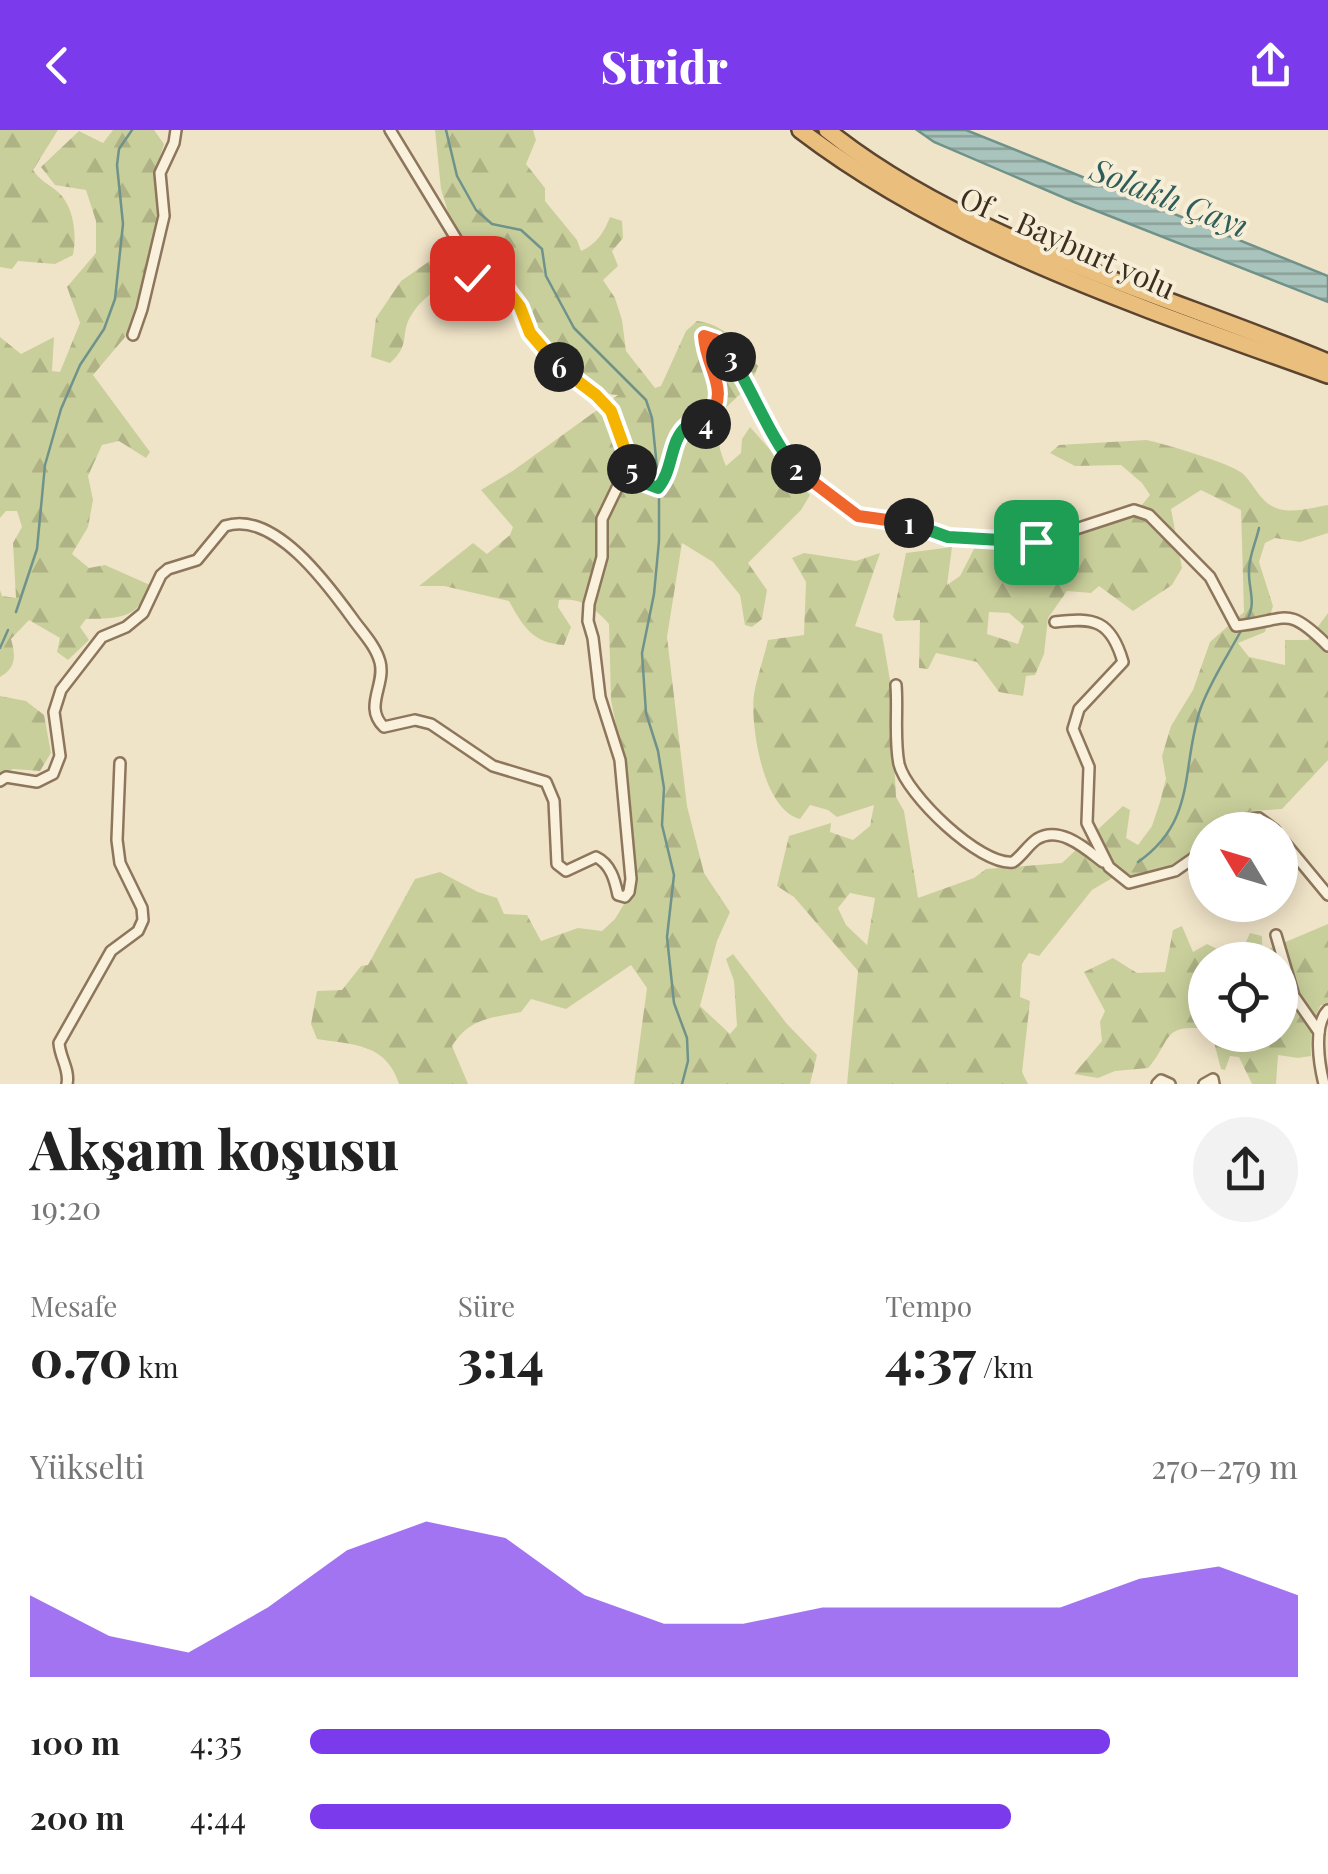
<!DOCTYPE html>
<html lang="tr">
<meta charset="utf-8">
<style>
:root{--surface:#fff;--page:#f2f2f2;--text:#222;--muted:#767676;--accent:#7c3aed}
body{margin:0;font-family:"Playfair Display",serif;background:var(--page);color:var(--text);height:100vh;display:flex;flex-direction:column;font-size:38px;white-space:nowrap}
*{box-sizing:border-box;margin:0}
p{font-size:32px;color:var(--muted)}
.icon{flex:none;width:55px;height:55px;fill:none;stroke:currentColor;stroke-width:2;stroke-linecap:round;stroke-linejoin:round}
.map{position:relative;height:954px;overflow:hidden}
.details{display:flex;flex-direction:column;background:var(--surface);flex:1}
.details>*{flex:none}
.needle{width:65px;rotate:308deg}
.fabs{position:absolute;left:1188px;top:682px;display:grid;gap:20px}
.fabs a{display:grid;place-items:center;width:110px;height:110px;border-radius:50%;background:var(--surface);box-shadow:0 5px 25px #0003;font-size:50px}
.pin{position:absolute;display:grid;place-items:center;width:85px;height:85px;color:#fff;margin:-42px;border-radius:20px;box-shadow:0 5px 15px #0006}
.km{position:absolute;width:50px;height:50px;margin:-25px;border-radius:50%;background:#222;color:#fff;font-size:28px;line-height:50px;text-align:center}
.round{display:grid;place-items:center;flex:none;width:105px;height:105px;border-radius:52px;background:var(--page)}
.head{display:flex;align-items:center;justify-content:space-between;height:170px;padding:0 30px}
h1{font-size:55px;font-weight:800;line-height:75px}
.metrics{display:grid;grid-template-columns:repeat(3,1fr);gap:15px;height:170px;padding:10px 30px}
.metrics div{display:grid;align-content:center}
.metrics b{font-size:50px;font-weight:800}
.metrics small{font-size:28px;font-weight:400}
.metrics p{font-size:28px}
.chart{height:280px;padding:20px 30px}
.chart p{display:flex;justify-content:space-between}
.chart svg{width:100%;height:180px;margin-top:10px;fill:var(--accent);opacity:.7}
ul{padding:0 30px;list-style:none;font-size:32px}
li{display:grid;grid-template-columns:160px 120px 1fr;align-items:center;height:75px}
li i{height:25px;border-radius:12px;background:var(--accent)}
header{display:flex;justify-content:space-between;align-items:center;height:130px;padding:0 30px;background:var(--accent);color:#fff;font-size:45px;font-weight:800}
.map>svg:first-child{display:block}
.forest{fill:url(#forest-firs);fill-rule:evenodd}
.water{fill:url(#water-rules);stroke:#6f938a;stroke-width:2.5}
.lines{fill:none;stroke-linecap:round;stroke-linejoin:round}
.stream{stroke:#6f938a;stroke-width:2.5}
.minor-casing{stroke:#8d765c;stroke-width:14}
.trunk-casing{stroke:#5b4430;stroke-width:20}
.minor{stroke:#faf1dc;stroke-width:9}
.trunk{stroke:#eabe7c;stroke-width:15}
.split-1-casing{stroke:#fff;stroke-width:20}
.split-2-casing{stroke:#fff;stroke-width:20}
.split-3-casing{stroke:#fff;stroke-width:20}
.split-4-casing{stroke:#fff;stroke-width:20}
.split-5-casing{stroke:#fff;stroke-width:20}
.split-6-casing{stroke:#fff;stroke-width:20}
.split-7-casing{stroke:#fff;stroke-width:20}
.split-1{stroke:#22a559;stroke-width:12}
.split-2{stroke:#f0652b;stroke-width:12}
.split-3{stroke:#22a559;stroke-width:12}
.split-4{stroke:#f0652b;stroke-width:12}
.split-5{stroke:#22a559;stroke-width:12}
.split-6{stroke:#f5b400;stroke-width:12}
.split-7{stroke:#f5b400;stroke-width:12}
.labels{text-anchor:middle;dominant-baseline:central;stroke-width:8;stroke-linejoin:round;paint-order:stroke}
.street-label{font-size:30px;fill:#3d2e20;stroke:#f7eed8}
.water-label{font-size:32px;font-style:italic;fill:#2f5d5a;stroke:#f7eed8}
</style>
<header><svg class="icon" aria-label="back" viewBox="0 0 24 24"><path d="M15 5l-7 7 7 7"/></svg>Stridr<svg class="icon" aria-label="share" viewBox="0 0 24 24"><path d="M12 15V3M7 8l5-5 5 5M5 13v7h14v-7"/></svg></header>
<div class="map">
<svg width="1328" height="954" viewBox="0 0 1328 954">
<defs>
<pattern id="forest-firs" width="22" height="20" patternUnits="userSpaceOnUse" patternTransform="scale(2.5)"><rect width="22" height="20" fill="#c9cf9b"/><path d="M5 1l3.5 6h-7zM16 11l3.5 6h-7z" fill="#aeb285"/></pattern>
<pattern id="water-rules" width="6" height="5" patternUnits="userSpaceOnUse" patternTransform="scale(2.5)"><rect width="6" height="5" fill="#a9c4bc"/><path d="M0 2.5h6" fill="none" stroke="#8ba098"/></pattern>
</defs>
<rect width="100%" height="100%" fill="#f0e4c8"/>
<g class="forest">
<path d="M0,0h58l-25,40c8,12 15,13 25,22 16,14 19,43 15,63l-18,9 -37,-3 -6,8 -12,-2z"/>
<path d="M113,0h41l10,14 -9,29 4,50 -23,81 -10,32 -33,39 57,77 -4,6 -27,-17 -17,4 -14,31 5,24 -5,27 -16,27 17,14 16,-3 45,20c-12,35 -31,33 -64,34l-6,8 9,13 -21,20 -11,-8 3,-14 -31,-18 -18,19c5,17 5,29 -11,38v-87l2,6 14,2 -3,-55 9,-16 -5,-16h-11l-6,7v-181l21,17 33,-17 -2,34 8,1 20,-49 -13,-36 29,-34v-32l-10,-31 -31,-5 -14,-18 38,-36 24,12z"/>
<path d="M435,0h98l3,10 -10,24 19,24v13l32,39 4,11c16,-7 23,-19 29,-34l12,4 1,17 -11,13 6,15 -15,14 12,18 7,22 4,31 29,37 6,-2 25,-55 11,-10c28,3 44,25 61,45 -15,47 -60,31 -32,100l15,-13 1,-14 8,-12 60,68 -9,15 -53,53 19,27 -5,29 -10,8 -7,-2 -5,-30 -27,-33 -31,-19 -15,94 20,169 17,67 26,39 -13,29 -17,65 30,28 7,-8 -3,-45 -8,-22 7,-5 54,70 30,31 -7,29h-176l13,-96 -16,-23 -65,44 -35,-10 -10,13c-31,6 -51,6 -69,34l16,38h-69c-13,-41 -46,-39 -82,-45l-6,-15 6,-33 25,-1 19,-24 7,-1 47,-86 25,-7 38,20 19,6 7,16 23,1 14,26 37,-13 24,3 13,-12 21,-35 -9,-103 -16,-81 -2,-76c-14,-16 -29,-27 -50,-24l-1,7 13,20 -7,18c-31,-2 -41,-18 -55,-44l-65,-15h-25l54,-43 14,11 23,-19 3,-8 -32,-37 33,-20 104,-75c-31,0 -71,-42 -85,-67 -5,-9 -7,-21 -13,-30 -9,-15 -29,-24 -44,-34 -21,14 -50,28 -64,50 -13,19 0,30 -22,49l-19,-6 5,-39 25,-37 43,-30 7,-29 -10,-33z"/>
<path d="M1146,310c16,3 84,23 96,33 8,7 13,17 20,25 17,20 43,11 66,7v28l-28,9 -25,-4 -10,5 -6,19 14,44 -8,26 -27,11 11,14 36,8v-25h23l20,-27v147l-46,49 -32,2 -28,19h-17v12l-41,28 -29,8 -11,-7 -32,19 -53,66 -10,-3 -7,11 -2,33 10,4 -8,71 6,12h-181l11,-113 -64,-74 -17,-11 12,-50 42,-13 -1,9 23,8 17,-14 4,-21 -37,12 -9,-7 -18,-5 -10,14c-37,-9 -50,-93 -46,-125 3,-18 10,-36 14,-54l36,-5 2,-53 -14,-24 12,-5 52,8 24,-8 -25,73 27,8 8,46 6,117 8,14 14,87 56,-20 12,-9 76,-6 61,-57 7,4 -4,28 12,7 14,-19 8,-24 6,-23 -4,-23 9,-30 22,-36 17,-48 34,-30 -3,-102 -40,-20 -30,19 11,59 -10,17 -39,26 -34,-25 -8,7 -24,-2 -19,27 -4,36 -9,21 -9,1 -3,20 -24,-4 -22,-30 -41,-9 -8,16 -9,-1 1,-48 -24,1 -3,-4 13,-64 46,-6 -5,38 13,-9 15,-29 65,2 93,-33 17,-21 -8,-12 -21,-18 -46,1 -25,-13 9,-8zM989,482l20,1 15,13 -6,18 -31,-10zM850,763l25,5 -8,47 -21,-20 -8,-17z"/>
<polygon points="0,566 26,571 44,585 51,623 40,641 13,639 0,645"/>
<path d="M1328,794v81h-7c-10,17 -11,31 -10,51l-13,2 -20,-3 -2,29h-24l-13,-27 -9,-1 -5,14 -4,-1 -9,-34h68v-75h-75v69c-44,-6 -34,14 -57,39l-33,3 -17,7 -24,-4 28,-33 -2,-19 5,-11 -21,-39 29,-14 24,15 28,-1 8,-42 9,-4 11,26 14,-8 18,9 18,-4 7,-16 12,3v16z"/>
</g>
<polygon class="water" points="917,0 966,0 1328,146 1328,172 1074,72 934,12"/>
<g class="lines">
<g class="stream">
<polyline points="446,0 457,46 476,80 492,94 521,100 542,119 546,146 574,198 646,270 652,288 658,348"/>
<polyline points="659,366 659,411 654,464 642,523 646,583 658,621 664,658 662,695 674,745 667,807 674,873 687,908 688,931 682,954"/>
<polyline points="16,482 37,419 45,335 61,279 80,235 104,199 115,169 123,94 117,35 119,19 132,0"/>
<path d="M1247,490c10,-18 1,-31 2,-50 0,-14 7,-28 10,-42"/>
<polyline points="0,518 8,500"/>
<path d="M1138,732c59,-41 43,-94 62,-152 10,-29 29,-56 43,-83"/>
</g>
<defs>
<g id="minor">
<path d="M390,0l73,120v19l9,9 32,8c23,31 33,61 62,88 15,15 36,21 46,40 12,24 12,71 46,74 16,-18 11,-47 29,-63l12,7c38,-47 7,-50 5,-96l12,4 11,10 29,46 25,55 14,18 63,47 40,3 50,18 88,5 98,-32 15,5 61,62 26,49c52,-5 49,-23 92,20"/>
<polyline points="133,205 142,179 164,86 160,43 174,13 176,0"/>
<path d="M1055,492c39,-5 56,-2 68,40l-44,47 -6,20 16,38 -2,56 22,44 20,16 46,-12 30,-21"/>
<path d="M896,555c2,25 -2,54 3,79 7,30 81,102 114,98 9,-6 15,-17 24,-23 23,-14 49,10 66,23"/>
<path d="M0,651l6,-4 31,5 16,-8 7,-18 -6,-44 7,-22 41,-53 24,-10 17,-14 18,-38 7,-6 29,-9 28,-34c50,-17 106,63 130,96 9,12 21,25 25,40 6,23 -17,45 4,65l31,-7 16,4 62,42 53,16 8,19 3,63 9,7 30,-14c15,7 19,24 22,38l7,2 4,-5 2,-13 -11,-119 -20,-63 -7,-59 -5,-17 1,-17 13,-47v-38l27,-56"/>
<polyline points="1230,700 1245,689 1259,688 1275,700"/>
<polyline points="1280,707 1328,765"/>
<polyline points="1276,805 1294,866 1319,902"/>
<path d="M67,954c3,-14 -7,-26 -8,-41l52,-92 27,-20 5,-11 -1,-12 -22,-45 -3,-23 3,-77"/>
<polyline points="1157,954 1161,950 1170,954"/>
<polyline points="1204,954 1213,949 1214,954"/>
<path d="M1324,954c-5,-20 -11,-59 4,-74"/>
</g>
<g id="trunk">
<path d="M800,0c153,117 349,180 528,245"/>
<path d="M827,0c138,111 338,164 501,232"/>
</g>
</defs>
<use href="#minor" class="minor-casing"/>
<use href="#trunk" class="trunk-casing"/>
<use href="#minor" class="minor"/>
<use href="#trunk" class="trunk"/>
</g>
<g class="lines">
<defs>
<polyline id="split-1" points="909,393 948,407 1036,412"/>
<polyline id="split-2" points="796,339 858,386 909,393"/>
<path id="split-3" d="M731,227c23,36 38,79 65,112"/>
<path id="split-4" d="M706,294c27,-35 0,-53 -2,-88l12,4 15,17"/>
<path id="split-5" d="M632,339l10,13 16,6c16,-19 11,-47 29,-62l12,6 7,-8"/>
<polyline id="split-6" points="559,237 596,265 611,281 632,339"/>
<polyline id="split-7" points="472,148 504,156 520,177 530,203 559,237"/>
</defs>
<use href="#split-1" class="split-1-casing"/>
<use href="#split-2" class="split-2-casing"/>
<use href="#split-3" class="split-3-casing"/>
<use href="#split-4" class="split-4-casing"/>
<use href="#split-5" class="split-5-casing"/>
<use href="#split-6" class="split-6-casing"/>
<use href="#split-7" class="split-7-casing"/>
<use href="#split-1" class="split-1"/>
<use href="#split-2" class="split-2"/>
<use href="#split-3" class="split-3"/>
<use href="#split-4" class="split-4"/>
<use href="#split-5" class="split-5"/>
<use href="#split-6" class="split-6"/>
<use href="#split-7" class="split-7"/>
</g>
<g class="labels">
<g class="street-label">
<text transform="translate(1068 112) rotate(24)">Of - Bayburt yolu</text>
</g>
<g class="water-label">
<text transform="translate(1170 66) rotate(21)">Solaklı Çayı</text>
</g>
</g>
</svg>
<div class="fabs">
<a><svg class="needle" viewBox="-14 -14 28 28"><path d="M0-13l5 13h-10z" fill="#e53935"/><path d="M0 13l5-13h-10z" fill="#767676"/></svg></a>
<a><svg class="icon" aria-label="locate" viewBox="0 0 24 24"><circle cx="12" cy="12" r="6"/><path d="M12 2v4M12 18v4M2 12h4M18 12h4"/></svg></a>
</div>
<div class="pin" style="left:1036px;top:412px;background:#1e9e55"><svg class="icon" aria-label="arrive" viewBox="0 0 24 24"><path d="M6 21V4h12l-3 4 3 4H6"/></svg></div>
<div class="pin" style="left:472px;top:148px;background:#d93025"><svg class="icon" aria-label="check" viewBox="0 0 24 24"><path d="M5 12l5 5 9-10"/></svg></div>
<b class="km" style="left:909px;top:393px">1</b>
<b class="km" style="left:796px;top:339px">2</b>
<b class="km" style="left:731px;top:227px">3</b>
<b class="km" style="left:706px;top:294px">4</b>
<b class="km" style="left:632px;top:339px">5</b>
<b class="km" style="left:559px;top:237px">6</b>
</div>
<section class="details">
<div class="head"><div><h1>Akşam koşusu</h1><p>19:20</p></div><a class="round"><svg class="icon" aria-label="share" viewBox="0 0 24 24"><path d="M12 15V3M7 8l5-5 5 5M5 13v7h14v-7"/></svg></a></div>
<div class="metrics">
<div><p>Mesafe</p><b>0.70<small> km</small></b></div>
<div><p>Süre</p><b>3:14</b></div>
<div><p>Tempo</p><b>4:37<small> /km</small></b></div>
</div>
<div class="chart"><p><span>Yükselti</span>270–279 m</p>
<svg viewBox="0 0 160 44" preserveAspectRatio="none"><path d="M0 44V24L10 34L20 38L30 27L40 13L50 6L60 10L70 24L80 31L90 31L100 27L110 27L120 27L130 27L140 20L150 17L160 24V44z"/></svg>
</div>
<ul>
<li><b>100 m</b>4:35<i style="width:81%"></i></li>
<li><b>200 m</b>4:44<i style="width:71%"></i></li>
</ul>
</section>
